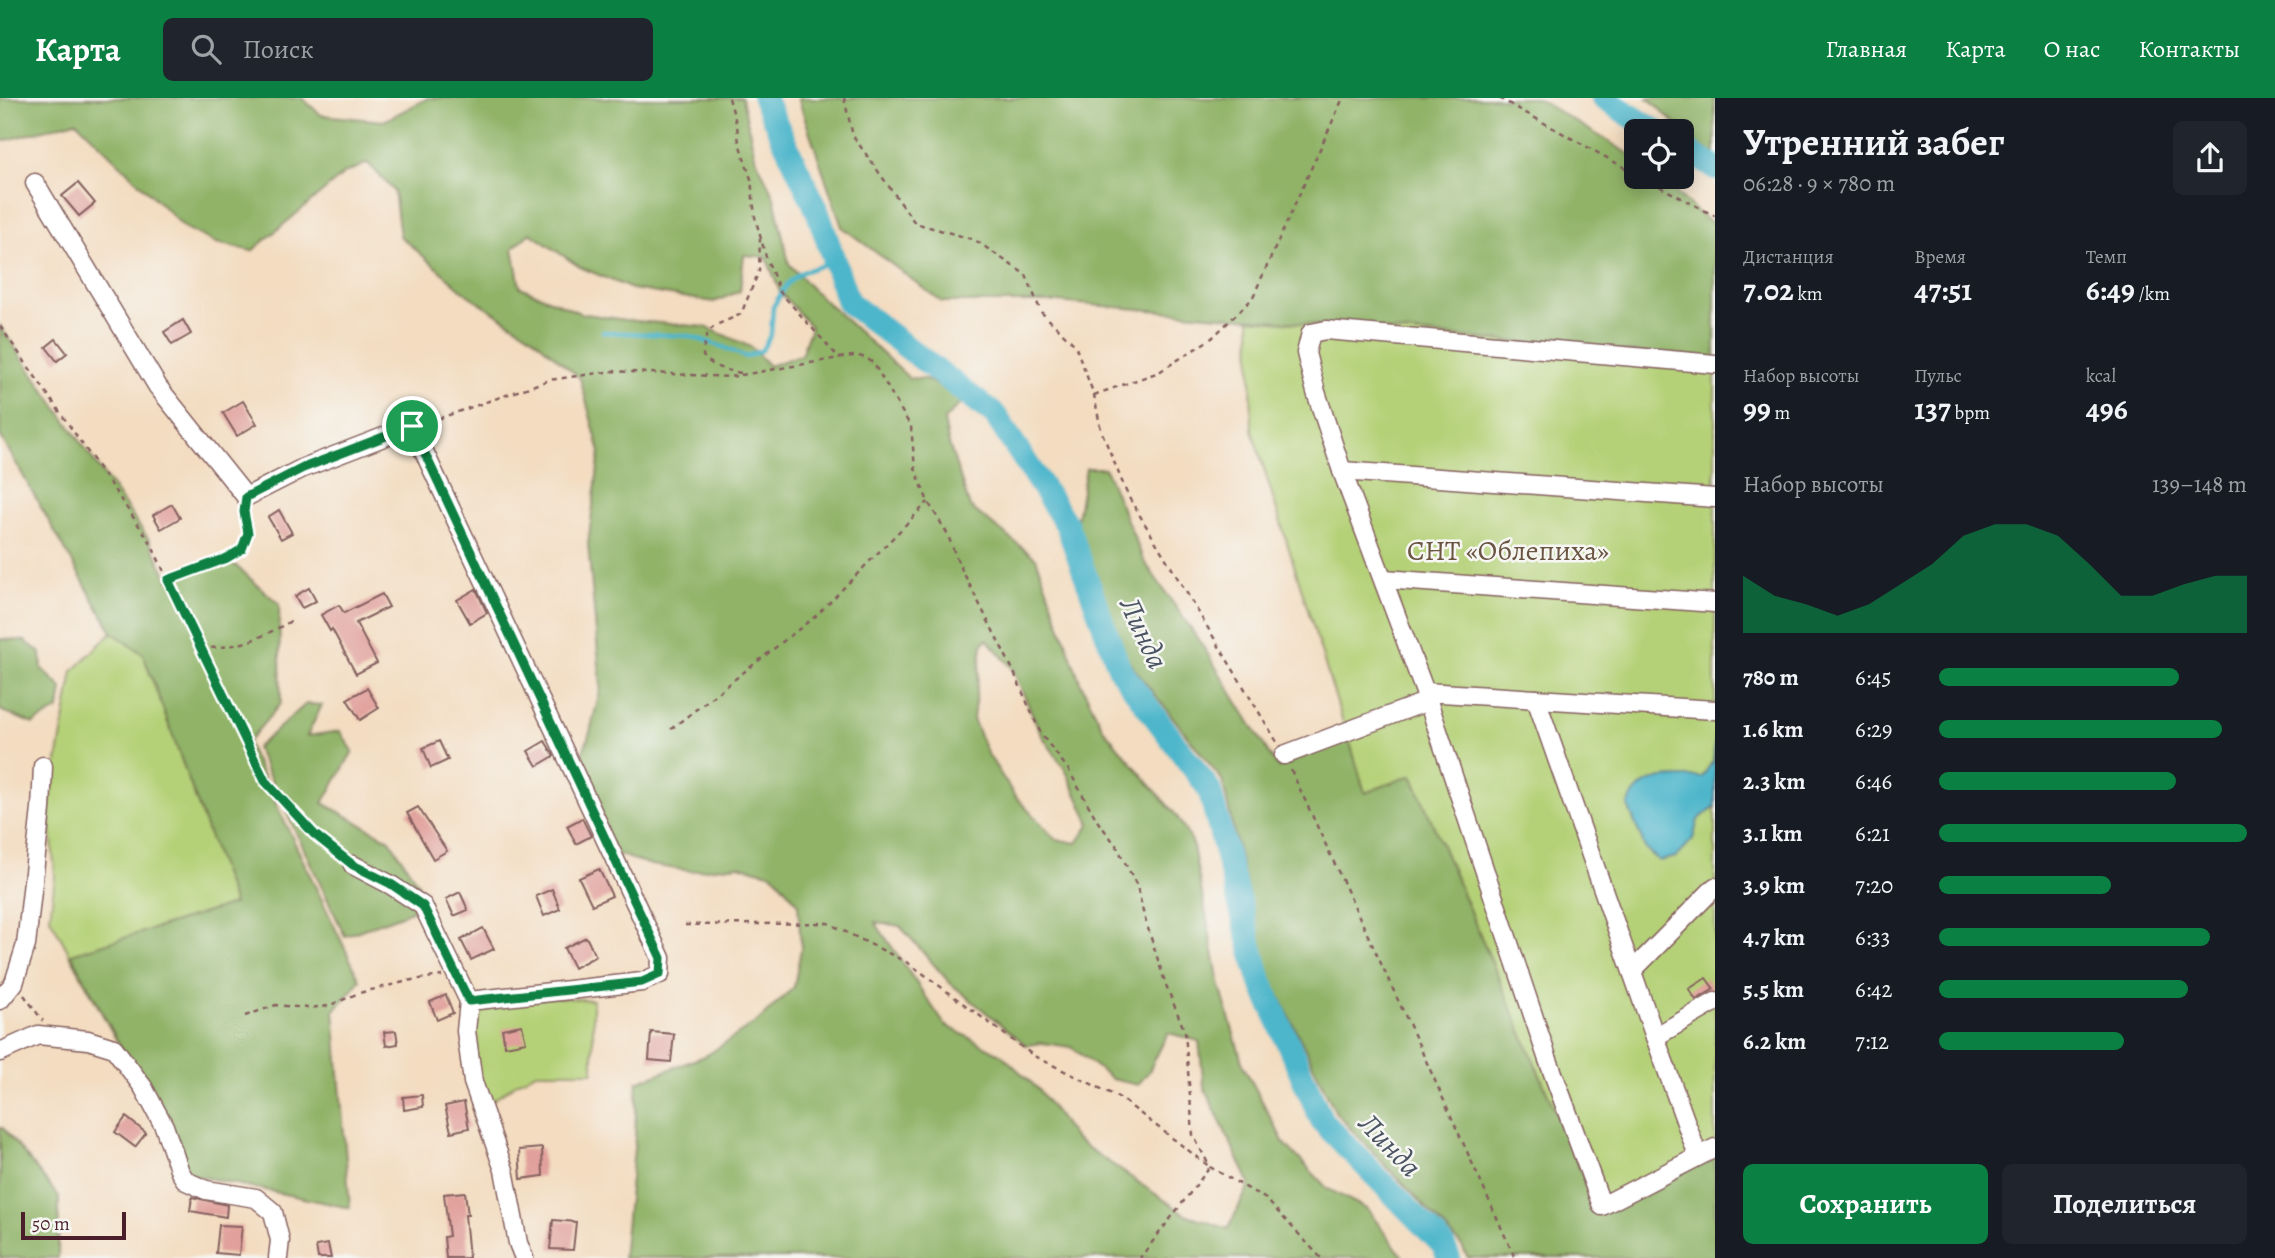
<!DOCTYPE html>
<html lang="ru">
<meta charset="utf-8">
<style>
:root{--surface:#171b24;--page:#20242c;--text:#f1f3f6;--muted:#9ea1a6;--accent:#0b8043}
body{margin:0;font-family:Alegreya,serif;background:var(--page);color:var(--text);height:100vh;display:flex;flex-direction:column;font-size:26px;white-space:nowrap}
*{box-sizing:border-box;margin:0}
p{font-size:23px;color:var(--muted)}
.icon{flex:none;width:38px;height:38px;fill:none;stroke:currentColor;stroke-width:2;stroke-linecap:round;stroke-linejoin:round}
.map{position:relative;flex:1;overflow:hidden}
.details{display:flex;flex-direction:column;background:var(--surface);width:560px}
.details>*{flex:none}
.controls{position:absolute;left:1624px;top:21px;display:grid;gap:14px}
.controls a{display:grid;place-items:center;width:70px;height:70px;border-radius:10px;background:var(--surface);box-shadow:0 4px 18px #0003;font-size:35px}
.scale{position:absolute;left:21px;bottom:18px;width:105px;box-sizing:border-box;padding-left:7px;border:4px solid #4a1f2b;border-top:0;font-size:19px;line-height:24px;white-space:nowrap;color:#4a1f2b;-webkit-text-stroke:5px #f6f6f2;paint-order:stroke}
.pin{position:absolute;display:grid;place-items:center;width:60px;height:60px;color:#fff;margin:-30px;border:4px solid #fff;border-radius:50%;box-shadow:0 2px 7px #0007}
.round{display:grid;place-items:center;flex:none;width:74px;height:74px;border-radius:10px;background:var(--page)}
.overview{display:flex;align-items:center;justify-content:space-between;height:119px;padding:0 28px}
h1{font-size:38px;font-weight:600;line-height:52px}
.figures{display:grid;grid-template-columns:repeat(3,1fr);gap:10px;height:119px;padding:7px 28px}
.figures div{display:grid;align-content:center}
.figures b{font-size:30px;font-weight:600}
.figures small{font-size:19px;font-weight:400}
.figures p{font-size:19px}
.chart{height:196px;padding:14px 28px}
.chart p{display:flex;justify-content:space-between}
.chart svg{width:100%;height:126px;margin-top:7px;fill:var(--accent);opacity:.7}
.action{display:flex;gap:14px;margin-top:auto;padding:14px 28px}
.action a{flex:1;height:80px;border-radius:10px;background:var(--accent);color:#fff;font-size:28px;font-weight:600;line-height:80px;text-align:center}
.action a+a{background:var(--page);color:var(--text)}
ul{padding:0 28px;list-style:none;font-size:23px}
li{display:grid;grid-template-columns:112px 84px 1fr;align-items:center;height:52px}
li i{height:18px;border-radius:9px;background:var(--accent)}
header{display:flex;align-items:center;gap:42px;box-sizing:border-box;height:98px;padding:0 35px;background:var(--accent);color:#fff}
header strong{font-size:33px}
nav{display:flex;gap:38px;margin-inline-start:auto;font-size:24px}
.search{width:490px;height:63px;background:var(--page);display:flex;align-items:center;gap:18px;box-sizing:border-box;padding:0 24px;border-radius:10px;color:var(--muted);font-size:26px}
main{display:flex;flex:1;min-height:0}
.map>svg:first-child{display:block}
.green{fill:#b5d178;stroke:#807852;stroke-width:2}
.forest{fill:#90b368;stroke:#6d694a;stroke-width:2;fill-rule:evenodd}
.water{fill:#4db6cb;stroke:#4c6a7b;stroke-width:2}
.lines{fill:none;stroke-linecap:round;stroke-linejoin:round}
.stream{stroke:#4db6cb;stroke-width:4.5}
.river{stroke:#4db6cb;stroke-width:24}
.building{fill:#e1a09b}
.minor-casing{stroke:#85615f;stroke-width:21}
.path{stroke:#85615f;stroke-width:2.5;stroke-dasharray:5 5;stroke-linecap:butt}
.minor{stroke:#fff;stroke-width:18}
.route-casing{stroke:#fff;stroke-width:14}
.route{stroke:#0b8043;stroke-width:9}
.labels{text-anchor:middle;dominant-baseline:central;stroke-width:5;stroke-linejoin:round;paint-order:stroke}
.park-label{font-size:28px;fill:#6a5442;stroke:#f6f6f2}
.water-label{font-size:30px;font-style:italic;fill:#4b5463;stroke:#f6f6f2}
</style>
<header>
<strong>Карта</strong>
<div class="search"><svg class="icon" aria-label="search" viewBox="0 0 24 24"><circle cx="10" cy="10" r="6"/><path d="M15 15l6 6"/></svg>Поиск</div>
<nav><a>Главная</a><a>Карта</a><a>О нас</a><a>Контакты</a></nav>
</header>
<main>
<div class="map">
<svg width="1715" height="1160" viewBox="0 0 1715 1160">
<rect width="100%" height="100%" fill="#f6f6f2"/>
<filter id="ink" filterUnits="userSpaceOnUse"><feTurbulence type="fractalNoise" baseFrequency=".0143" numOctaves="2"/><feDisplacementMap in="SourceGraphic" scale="14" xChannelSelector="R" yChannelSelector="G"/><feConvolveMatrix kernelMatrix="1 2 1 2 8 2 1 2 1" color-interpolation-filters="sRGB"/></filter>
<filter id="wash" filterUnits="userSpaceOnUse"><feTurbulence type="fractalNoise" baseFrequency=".00686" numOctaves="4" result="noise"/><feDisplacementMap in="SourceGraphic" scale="28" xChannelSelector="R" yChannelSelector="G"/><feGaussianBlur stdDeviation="1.57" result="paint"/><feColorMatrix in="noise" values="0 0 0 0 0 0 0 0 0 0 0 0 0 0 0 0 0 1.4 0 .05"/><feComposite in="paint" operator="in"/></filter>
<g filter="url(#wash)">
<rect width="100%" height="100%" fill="#f3dcc0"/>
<g class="green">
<polygon points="1250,221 1715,262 1715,1057 1599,1116 1412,678 1365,695 1252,332"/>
<polygon points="112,534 143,556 234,806 189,1076 50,820 55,778 49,709 73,573"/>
<polygon points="550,899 593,902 593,974 536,974 515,986 488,1006 477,978 473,924 481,910"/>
</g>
<g class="forest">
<path d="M0,0h302l19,17 63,6 44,-23h314l13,58 19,41 15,67 23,25 97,89 17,1 38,21 -20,20 4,21 22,66 66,51 45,126 23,46 72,85 16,26 27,142 24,82 41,78 44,46 39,20 37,49h-781l12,-120 2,-56 70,-27 51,-34 36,-34 7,-38 -3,-46 -25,-29 -35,-9 -47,6 -40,-6 -37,-12 -39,-78 15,-43 11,-45 -13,-143 12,-92 -20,-74 -49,-42 -63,-41 -68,-59 -6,-45 -26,-28 -23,10 -93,78 -36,-8 -31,-15 -109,-107 -76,21zM530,135l50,34 52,22 82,13 26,-11 4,-36 22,2 14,35 31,35 -10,28 -32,11 -18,-19 -45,-20 -81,-7 -45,-7 -60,-26 -7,-39zM987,541l25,29 29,66 25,37 24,53 -13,19 -22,-4 -41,-44 -28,-44 -13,-32 9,-74zM875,824l25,4 50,57 76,62 17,-2 28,4 41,32 26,6 11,-14 19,-38 31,8 5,46 46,97 -22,45 -43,-15 -110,-75 -36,-49 -37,-35 -57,-30z"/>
<polygon points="798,0 1536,0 1636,60 1636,79 1659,79 1705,121 1715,126 1715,261 1057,204 942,204 842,129"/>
<polygon points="1648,0 1715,0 1715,57 1696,45"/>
<polygon points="0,228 149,442 168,481 227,460 279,506 281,605 247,645 360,882 334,913 350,1110 189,1076 71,856 234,806 143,556 112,534 0,337"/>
<polygon points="1086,370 1105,370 1144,463 1204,550 1278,670 1348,638 1365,695 1412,677 1599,1116 1715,1058 1715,1160 1468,1160 1462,1148 1336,1015 1264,866 1222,682 1126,560 1076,426"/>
<polygon points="0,541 25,543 41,555 42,571 62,590 59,611 33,626 0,612"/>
<polygon points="306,606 322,607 307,638 340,633 353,653 323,705 390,742 419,788 412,813 345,838 256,650"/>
<polygon points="0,1030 3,1030 59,1099 58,1160 0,1160"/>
</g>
<path class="water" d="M1715,642v66l-17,14 -5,19 -17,18 -17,4 -14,-13 -17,-42c12,-35 44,-28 74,-29l11,-16z"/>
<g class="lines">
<polyline class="stream" points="603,234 689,238 723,249 746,259 762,252 771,236 773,209 787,186 800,175 834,163"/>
<g class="river">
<polyline points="764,0 817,112 848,204 995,317 1067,427 1120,572 1209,691 1259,879 1322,1023 1443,1147 1449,1160"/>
<polyline points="1603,0 1655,33"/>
<polyline points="1682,50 1715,70"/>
</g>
</g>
<g id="blocks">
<g class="building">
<polygon points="78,85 95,105 79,118 62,98"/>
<polygon points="183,222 191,236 172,247 164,234"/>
<polygon points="56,241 67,255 57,263 46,249"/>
<polygon points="243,303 257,326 237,338 223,315"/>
<polygon points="172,406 180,420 161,431 153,417"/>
<polygon points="279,412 292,435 281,441 268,419"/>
<polygon points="309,490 316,503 302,510 295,498"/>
<polygon points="476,491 487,515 470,525 457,502"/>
<polygon points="382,496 389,509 356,525 377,565 356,576 332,531 330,533 321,517 339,507 344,515"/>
<polygon points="367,590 379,610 360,622 347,601"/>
<polygon points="439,643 448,662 431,670 423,650"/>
<polygon points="545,643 554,658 537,668 528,653"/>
<polygon points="418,709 447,753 433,761 407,715"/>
<polygon points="582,720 591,738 576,746 567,728"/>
<polygon points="599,771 612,798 592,807 579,780"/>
<polygon points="552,791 560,811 544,818 536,798"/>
<polygon points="460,794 468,812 454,818 446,801"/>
<polygon points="483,830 494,851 471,862 461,842"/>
<polygon points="586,839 596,858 574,870 564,850"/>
<polygon points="1706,880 1714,891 1696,902 1689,891"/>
<polygon points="446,897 453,915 437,922 430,904"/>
<polygon points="522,927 526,944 505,948 502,931"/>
<polygon points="396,933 398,946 386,948 384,934"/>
<polygon points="651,934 674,936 671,964 649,962"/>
<polygon points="422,997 423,1009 404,1012 403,999"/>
<polygon points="464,1004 469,1030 451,1034 445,1008"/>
<polygon points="126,1019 146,1035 135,1049 115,1034"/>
<polygon points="542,1050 543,1078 521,1081 519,1052"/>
<polygon points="465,1094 468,1117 465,1117 469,1160 446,1160 444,1139 449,1138 444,1096"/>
<polygon points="192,1099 227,1107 226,1119 190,1113"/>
<polygon points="553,1122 576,1124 573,1152 550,1151"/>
<polygon points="219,1127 242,1128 239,1157 216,1155"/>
<polygon points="328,1146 331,1160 318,1160 316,1148"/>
</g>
</g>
</g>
<g filter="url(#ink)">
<use href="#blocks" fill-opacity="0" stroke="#85615f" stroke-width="2"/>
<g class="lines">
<defs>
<g id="minor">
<polyline points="35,85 158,289 246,399 303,370 412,328 661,860 660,876 642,884 469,903"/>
<polyline points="1342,373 1316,294 1306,255 1311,235 1326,232 1715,266"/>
<polyline points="1384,481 1715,505"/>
<polyline points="1425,594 1342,373 1715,400"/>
<polyline points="1536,601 1655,939 1715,904"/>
<polyline points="1715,612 1425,594 1547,959 1602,1108 1715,1050"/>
<polyline points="1284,657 1428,603"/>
<polyline points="353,767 391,787 423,808 469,903 466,933 473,984 504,1072 518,1145 524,1160"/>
<polyline points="1632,873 1715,789"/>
<polyline points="0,902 14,885 26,847 41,711 43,668"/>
<polyline points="1655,939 1698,1058"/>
<polyline points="0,954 38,937 88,942 114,950 143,989 164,1028 180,1074 186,1083 206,1092 256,1100 273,1114 280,1142 278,1160"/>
</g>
</defs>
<use href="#minor" class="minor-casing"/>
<g class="path">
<path d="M729,0l8,28 2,17 12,36 4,38 11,40 14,35 59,66c14,-2 24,-5 35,6l37,63 4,41 13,34 19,31 11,29 54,106 29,66 27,35 30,53 18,23 21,41 7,30 22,69 19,47 8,103 17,32 56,32 55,59"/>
<polyline points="844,0 853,38 915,125 975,142 1026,177 1041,214 1075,247 1094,297 1101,332 1128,398 1277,644"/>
<polyline points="1499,0 1636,76"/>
<polyline points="1642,79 1715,118"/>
<polyline points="0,228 149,442 265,683 314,736 342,759"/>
<path d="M741,275c-16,-3 -27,-5 -38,-17 2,-34 13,-29 38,-42l18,-43 1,-32"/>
<polyline points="1094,297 1159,274 1212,240 1252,201 1343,0"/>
<polyline points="429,324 549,282 613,273 730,279 839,260"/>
<path d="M169,481c21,-7 77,-19 79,-46 1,-6 -3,-15 -4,-22"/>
<path d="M201,550c38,0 58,-9 90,-27"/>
<polyline points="671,631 817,517 928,404"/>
<polyline points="1291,672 1418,945 1515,1160"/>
<polyline points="685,827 828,825 910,866 1034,958 1120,1000 1210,1069 1140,1160"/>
<polyline points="24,897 43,923"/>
<polyline points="245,918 276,907 307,910 328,908 359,895 412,882 442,878"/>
</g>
<use href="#minor" class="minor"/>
</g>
</g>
<g class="lines" filter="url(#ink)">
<defs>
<polygon id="route" points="412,328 661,860 660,876 642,884 469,903 423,808 391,786 353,767 314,736 265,683 168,482 227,460 242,451 248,435 244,414 246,399 303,370"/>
</defs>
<use href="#route" class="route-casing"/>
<use href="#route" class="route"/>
</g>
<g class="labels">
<g class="park-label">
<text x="1508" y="453">СНТ «Облепиха»</text>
</g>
<g class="water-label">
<text transform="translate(1144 535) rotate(65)">Линда</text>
<text transform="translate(1390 1047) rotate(46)">Линда</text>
</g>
</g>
</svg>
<div class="controls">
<a><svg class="icon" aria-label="locate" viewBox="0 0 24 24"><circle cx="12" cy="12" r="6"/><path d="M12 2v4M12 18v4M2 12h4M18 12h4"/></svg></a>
</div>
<div class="scale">50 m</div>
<div class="pin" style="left:412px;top:328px;background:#1e9e55"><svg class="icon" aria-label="arrive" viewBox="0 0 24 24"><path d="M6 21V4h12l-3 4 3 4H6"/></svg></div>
</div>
<section class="details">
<div class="overview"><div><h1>Утренний забег</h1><p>06:28 · 9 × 780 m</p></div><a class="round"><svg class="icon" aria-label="share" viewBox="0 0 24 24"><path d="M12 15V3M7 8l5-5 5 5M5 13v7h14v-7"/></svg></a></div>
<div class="figures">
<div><p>Дистанция</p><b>7.02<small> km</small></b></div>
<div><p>Время</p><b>47:51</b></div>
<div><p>Темп</p><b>6:49<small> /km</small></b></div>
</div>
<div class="figures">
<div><p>Набор высоты</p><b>99<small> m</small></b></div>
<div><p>Пульс</p><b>137<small> bpm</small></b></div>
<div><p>kcal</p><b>496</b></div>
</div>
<div class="chart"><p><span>Набор высоты</span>139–148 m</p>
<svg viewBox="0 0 160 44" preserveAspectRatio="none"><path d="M0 44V24L10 31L20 34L30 38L40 34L50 27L60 20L70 10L80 6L90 6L100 10L110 20L120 31L130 31L140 27L150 24L160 24V44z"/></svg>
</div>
<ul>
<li><b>780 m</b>6:45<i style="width:78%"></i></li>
<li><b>1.6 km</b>6:29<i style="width:92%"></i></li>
<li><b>2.3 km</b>6:46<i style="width:77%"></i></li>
<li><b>3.1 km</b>6:21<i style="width:100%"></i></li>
<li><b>3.9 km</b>7:20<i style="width:56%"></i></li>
<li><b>4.7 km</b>6:33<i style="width:88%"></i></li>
<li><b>5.5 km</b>6:42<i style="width:81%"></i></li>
<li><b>6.2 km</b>7:12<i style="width:60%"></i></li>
</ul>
<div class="action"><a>Сохранить</a><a>Поделиться</a></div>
</section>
</main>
